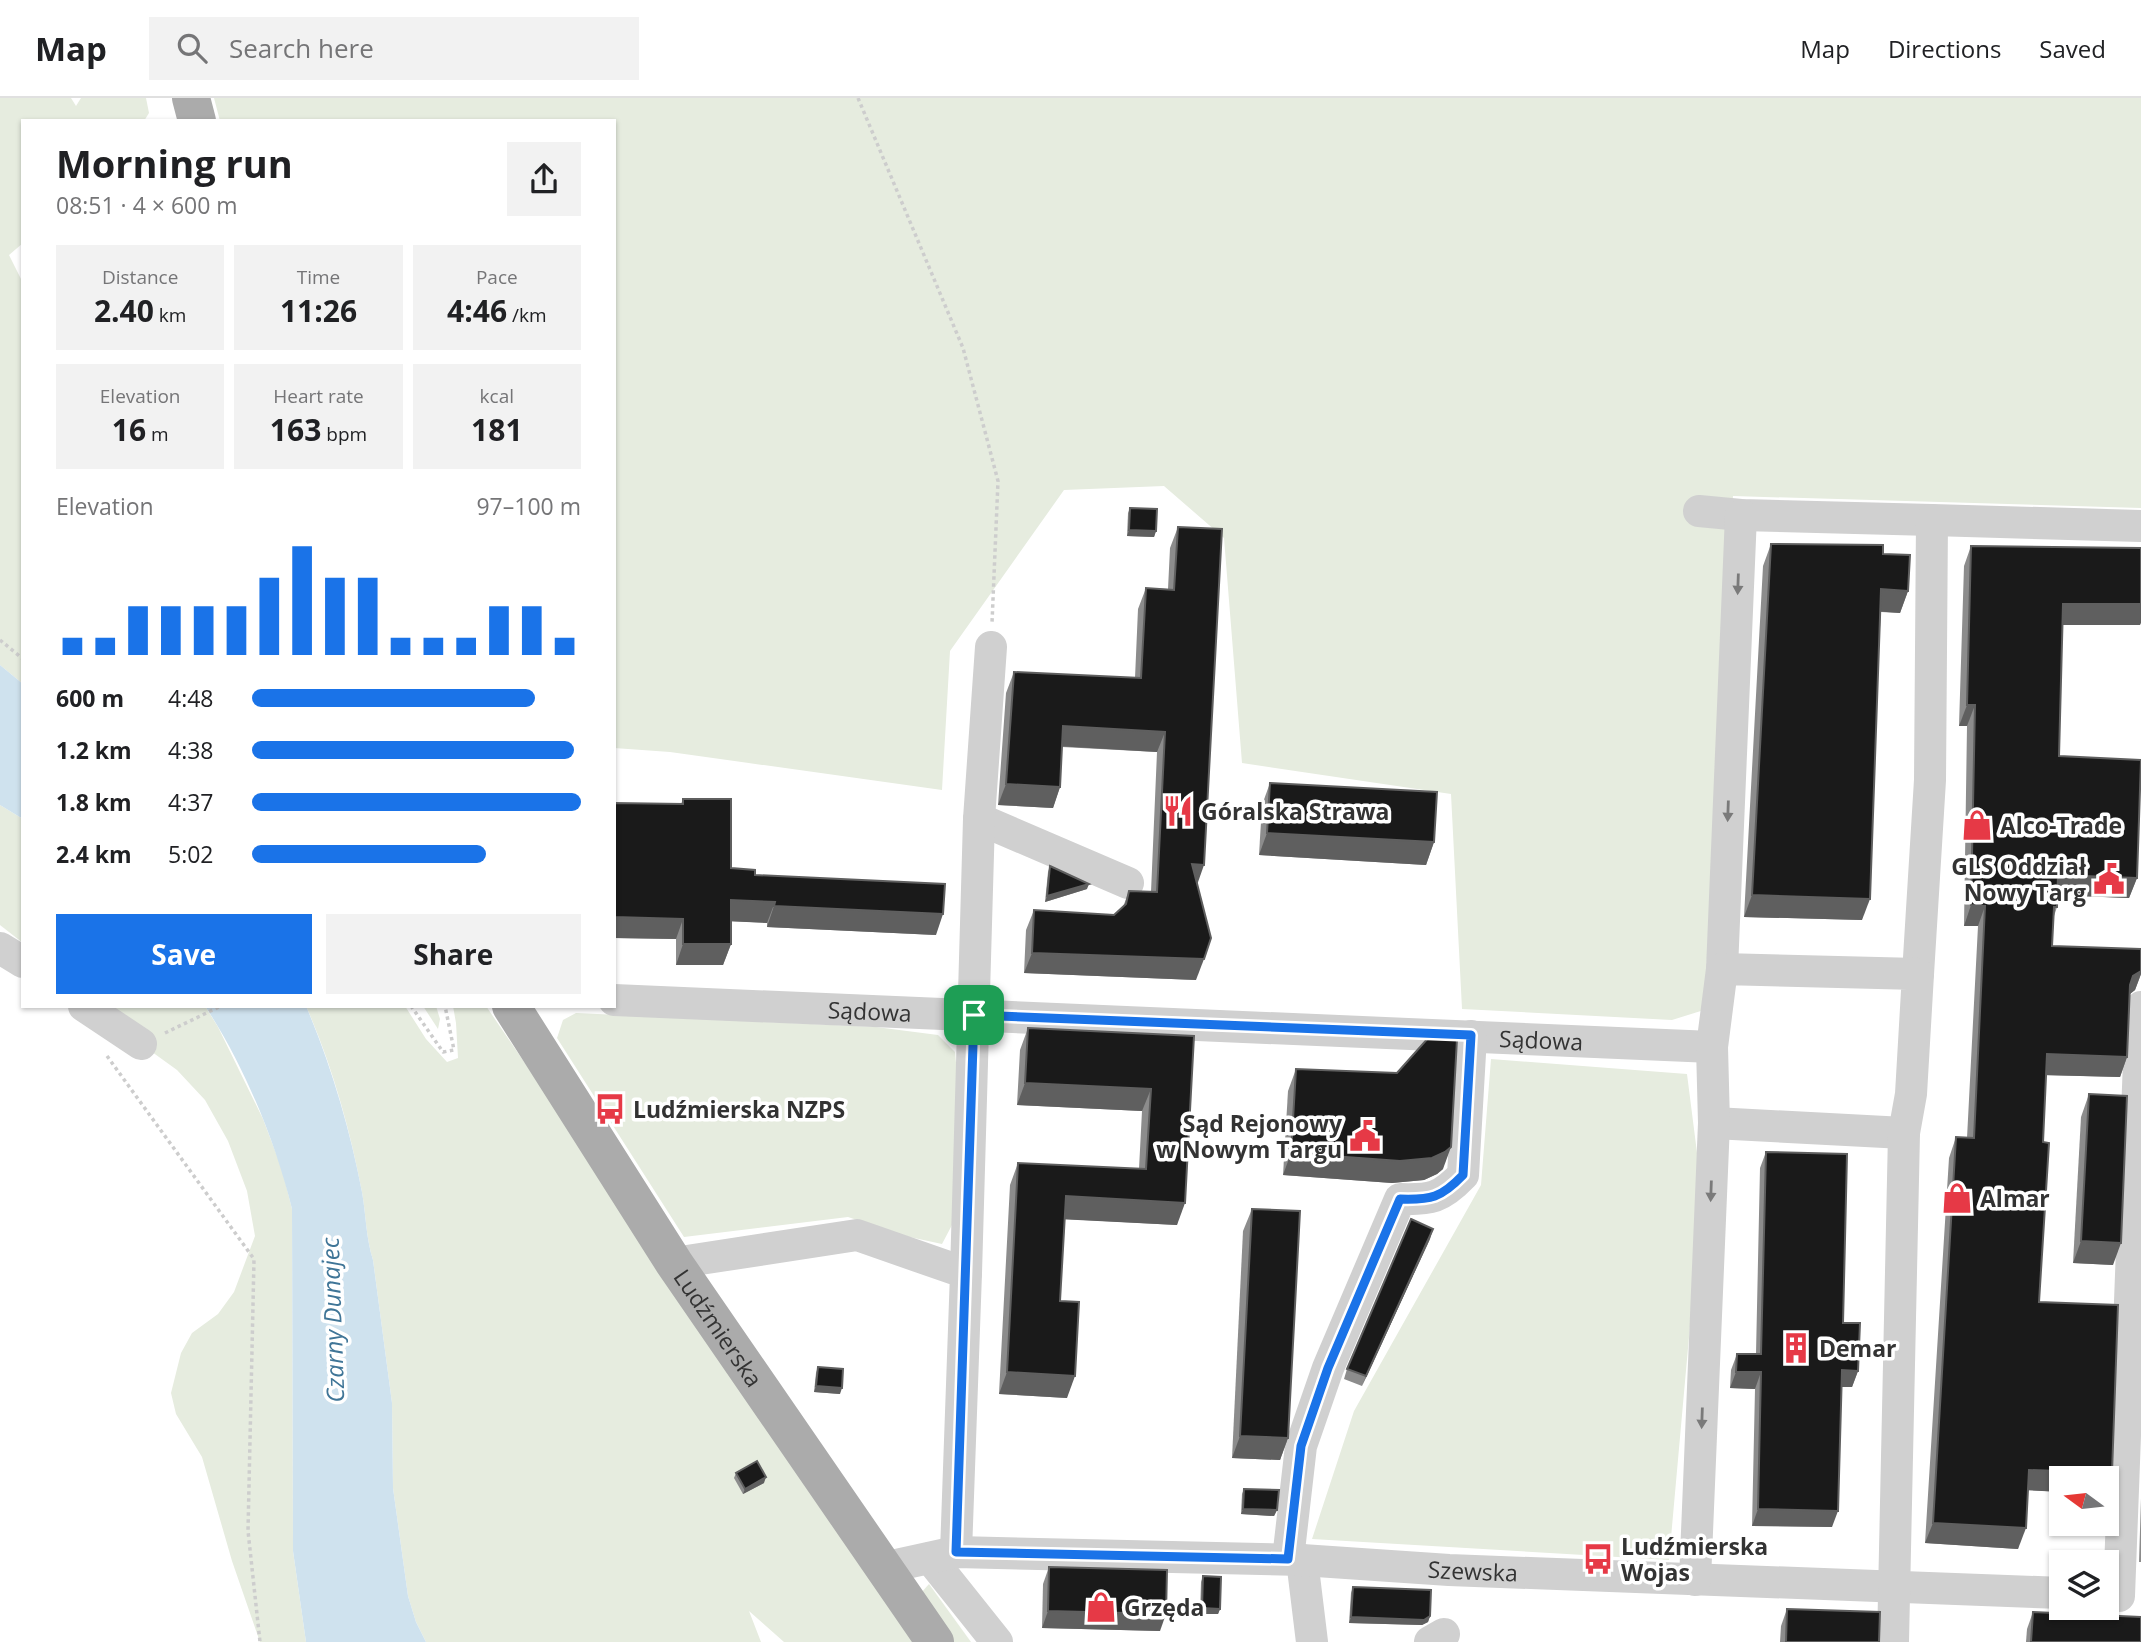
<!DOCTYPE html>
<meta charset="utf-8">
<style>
:root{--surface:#fff;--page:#f2f2f2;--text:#202124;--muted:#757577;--line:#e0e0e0;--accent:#1a73e8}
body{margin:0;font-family:"Open Sans",sans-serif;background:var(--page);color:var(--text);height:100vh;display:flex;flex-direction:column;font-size:26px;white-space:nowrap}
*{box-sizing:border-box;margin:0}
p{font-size:23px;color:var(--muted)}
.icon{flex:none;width:38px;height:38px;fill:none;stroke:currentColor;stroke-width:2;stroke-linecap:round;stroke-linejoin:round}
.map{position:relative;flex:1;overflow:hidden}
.side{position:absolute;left:21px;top:21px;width:595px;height:889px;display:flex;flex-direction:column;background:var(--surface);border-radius:0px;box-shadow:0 2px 5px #0004}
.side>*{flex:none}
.needle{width:46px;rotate:285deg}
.tools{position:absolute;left:2049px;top:1368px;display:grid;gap:14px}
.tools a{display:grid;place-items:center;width:70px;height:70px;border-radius:0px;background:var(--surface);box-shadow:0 2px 5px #0004;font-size:35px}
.pin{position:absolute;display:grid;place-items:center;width:60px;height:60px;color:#fff;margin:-30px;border-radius:14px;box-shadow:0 4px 10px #0006}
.round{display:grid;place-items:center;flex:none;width:74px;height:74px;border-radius:0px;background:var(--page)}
.overview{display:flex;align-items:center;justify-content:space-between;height:119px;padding:0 35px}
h1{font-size:38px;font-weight:700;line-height:52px}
.metrics{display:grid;grid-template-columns:repeat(3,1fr);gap:10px;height:119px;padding:7px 35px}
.metrics div{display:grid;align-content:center;border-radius:0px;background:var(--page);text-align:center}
.metrics b{font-size:30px;font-weight:700}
.metrics small{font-size:19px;font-weight:400}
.metrics p{font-size:19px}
.chart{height:196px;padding:14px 35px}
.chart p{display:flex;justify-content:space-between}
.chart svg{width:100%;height:126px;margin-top:7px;stroke:var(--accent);stroke-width:6}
.button{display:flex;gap:14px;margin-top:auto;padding:14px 35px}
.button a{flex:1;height:80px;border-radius:0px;background:var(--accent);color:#fff;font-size:28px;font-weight:700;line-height:80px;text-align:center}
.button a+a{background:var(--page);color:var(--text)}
ul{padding:0 35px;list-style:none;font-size:23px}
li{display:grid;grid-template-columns:112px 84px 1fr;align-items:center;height:52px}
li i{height:18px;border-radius:9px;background:var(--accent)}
header{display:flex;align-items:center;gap:42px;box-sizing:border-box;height:98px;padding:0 35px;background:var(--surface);border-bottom:2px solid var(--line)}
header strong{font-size:33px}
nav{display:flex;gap:38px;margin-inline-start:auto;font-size:24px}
.search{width:490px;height:63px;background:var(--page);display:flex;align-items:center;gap:18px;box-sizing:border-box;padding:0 24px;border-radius:0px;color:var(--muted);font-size:26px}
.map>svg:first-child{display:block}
.green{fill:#e6ecdf}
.water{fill:#cfe2ee}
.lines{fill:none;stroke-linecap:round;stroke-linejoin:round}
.path{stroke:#cdcdcd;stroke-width:3.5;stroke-dasharray:3.5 3.5;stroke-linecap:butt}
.minor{stroke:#d0d0d0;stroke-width:32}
.major{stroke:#ababab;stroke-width:38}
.wall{fill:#8c8c8c}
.shaded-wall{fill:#5f5f5f}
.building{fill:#1a1a1a;stroke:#5f5f5f;stroke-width:2}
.oneway{fill:#7a7a7a}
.route-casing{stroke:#fff;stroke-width:14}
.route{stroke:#1a73e8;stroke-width:9}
.labels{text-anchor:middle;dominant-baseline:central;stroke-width:7;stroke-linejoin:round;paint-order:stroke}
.poi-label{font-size:23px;font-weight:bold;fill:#333;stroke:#fff;text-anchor:start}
.street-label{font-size:23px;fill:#333;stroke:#fff}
.water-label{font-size:24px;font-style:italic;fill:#3f7597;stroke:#fff}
</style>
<header>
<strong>Map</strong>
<div class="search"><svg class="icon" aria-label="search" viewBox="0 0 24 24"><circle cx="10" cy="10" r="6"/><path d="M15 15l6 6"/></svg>Search here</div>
<nav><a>Map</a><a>Directions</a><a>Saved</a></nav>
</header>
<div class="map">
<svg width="2141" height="1544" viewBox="0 0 2141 1544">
<rect width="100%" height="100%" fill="#fff"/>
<g class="green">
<polygon points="0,0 71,0 76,8 81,0 146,0 149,15 144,23 23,23 23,145 9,157 23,185 23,586 0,567"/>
<polygon points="214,0 2141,0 2141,410 1733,398 1704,912 1672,922 1462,911 1451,696 1242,665 1224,440 1164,388 1064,392 950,553 942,692 670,654 614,650 614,23 220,23"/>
<polygon points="0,707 23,721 23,845 0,827"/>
<polygon points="98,908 205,908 218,929 263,1021 282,1071 292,1111 293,1453 306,1544 260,1544 232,1463 202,1359 176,1316 171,1295 181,1255 192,1235 218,1216 234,1194 255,1138 247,1093 228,1043 205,1002 177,972 141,946"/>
<path d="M306,908h99l21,33 21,23 11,-4 -2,-35 -3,-17h33l433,636h-135l-35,-31 12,31h-335l-10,-20 -8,-26 -15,-108 -1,-85 -19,-143c-7,-22 -7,-45 -11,-68 -12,-63 -30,-127 -56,-186z"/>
<polygon points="423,908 436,908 440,921 438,931"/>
<polygon points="576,915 876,929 938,937 955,954 960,1007 952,1127 942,1146 905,1138 848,1119 684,1139 557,940 563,922"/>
<polygon points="1491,961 1687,976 1702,1094 1669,1462 1312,1441 1354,1313 1481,1087"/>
<polygon points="929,1486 971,1544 948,1544 921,1495"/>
</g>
<g class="water">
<polygon points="0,567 23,586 23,721 0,707"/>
<path d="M205,908h101c25,59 44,123 56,186 4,23 4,46 11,68l19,143 1,85 15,108 8,26 10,20h-120l-13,-91 -1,-342c-17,-69 -48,-144 -87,-203z"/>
</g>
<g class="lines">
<g class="path">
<polyline points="858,0 963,250 998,383 992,525"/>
<polyline points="0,542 23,561"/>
<polyline points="411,908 443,954 454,952 445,908"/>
<polyline points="165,935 221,908"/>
<polyline points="107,958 254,1161 248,1433 260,1544"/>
</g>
<g class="minor">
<polyline points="1699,413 1741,417 1932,422"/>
<polyline points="979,721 1128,785"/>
<polyline points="0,850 23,864"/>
<polyline points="1722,871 1741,417"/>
<polyline points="1918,876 1930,682 1932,422 2141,428"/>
<path id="s1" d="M614,902l1098,47"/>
<polyline points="84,908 141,946"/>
<polyline points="1714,1025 1904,1035"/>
<polyline points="674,1165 857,1137 966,1175 956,1454"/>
<polyline points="966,1175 979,721 991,549"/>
<polyline points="930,1460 997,1544"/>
<path d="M1288,1461l13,-113 27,-78 72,-169c31,1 41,-1 63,-24l8,-139"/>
<polyline points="1302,1462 1312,1544"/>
<path id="s2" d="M883,1470l73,-16 346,8 147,10 613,23"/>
<polyline points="1695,1482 1714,1025 1712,949 1722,871 1918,876 1911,996 1904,1035 1893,1544"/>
<polyline points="2119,1498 2141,909"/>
<polyline points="1430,1544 1444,1536"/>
</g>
<g class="major">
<polyline points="191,0 197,23"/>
<path id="s3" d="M511,908l163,257 261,379"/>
</g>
</g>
<g class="wall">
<polygon points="1130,410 1156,433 1154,439 1127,438 1128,415"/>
<polygon points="1178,429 1197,787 1196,882 1024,875 1026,832 1034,812 1114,817 1123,809 1129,793 1151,794 1157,654 1062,649 1060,689 1053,710 998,707 1006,595 1014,574 1135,580 1138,511 1146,490 1168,491 1170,450"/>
<polygon points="1771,446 1883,456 1908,493 1900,515 1881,514 1862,822 1744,819 1763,468"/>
<polygon points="1971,448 2141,450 2140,527 2062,527 2059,658 2137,780 2129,800 2057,797 2057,809 2054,818 2052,848 2141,851 2141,876 2135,892 2130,896 2127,959 2120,979 2046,977 2043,1044 2039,1204 2062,1381 2062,1394 2028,1392 2018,1451 1925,1445 1949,1060 1956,1039 1967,1040 1978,828 1964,828 1967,628 1959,628 1964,468"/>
<polygon points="1270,685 1434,744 1426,767 1259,757 1262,707"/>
<polygon points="683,701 731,770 936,837 767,829 767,825 731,823 731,846 723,867 676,867 676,841 614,840 614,705 681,706"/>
<polygon points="1050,768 1087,791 1045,804 1048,774"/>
<polygon points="1028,930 1194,938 1177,1127 1065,1121 1060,1203 1067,1300 999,1296 1010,1087 1018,1065 1139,1071 1142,1013 1017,1007 1020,952"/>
<polygon points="1296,971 1443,1071 1437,1076 1424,1082 1392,1085 1283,1077 1288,993"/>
<polygon points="2089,996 2113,1167 2073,1165 2081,1019"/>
<polygon points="1766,1054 1843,1225 1858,1273 1852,1289 1841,1289 1832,1429 1752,1428 1755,1291 1730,1290 1731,1272 1737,1256 1756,1256 1760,1070"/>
<polygon points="1252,1111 1288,1340 1280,1362 1232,1360 1243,1133"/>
<polygon points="1430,1141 1362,1288 1344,1281 1347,1271"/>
<polygon points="818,1269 840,1296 814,1294 816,1275"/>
<polygon points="736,1375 764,1385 743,1396 734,1380"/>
<polygon points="1244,1391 1277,1412 1274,1418 1241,1416 1242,1396"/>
<polygon points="2141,1401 2141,1464 2139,1464"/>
<polygon points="1049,1469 1160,1533 1042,1530 1043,1486"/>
<polygon points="1203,1478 1220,1511 1218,1516 1200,1516 1201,1484"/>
<polygon points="1353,1489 1430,1518 1428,1524 1422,1527 1349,1525 1351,1495"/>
<polygon points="1787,1511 1879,1544 1780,1544 1781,1528"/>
<polygon points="2033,1514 2141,1544 2026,1544 2027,1531"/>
</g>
<g class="shaded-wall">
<polygon points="1129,432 1156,433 1154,439 1127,438"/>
<polygon points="1881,491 1908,493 1900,515 1873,513"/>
<polygon points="2063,506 2141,506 2141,525 2140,527 2055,527"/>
<polygon points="1967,607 1975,607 1967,628 1959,628"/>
<polygon points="1063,628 1165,634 1157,654 1056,648"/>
<polygon points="1006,686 1060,689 1053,710 998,707"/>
<polygon points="1267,735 1434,744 1426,767 1259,757"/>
<polygon points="1192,766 1204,767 1197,787"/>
<polygon points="2058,777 2137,780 2129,800 2050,797"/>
<polygon points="1089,786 1087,791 1045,804 1047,798"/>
<polygon points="1752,797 1870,801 1862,822 1744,819"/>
<polygon points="731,802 775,804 767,825 723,823"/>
<polygon points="1971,807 1985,808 1978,828 1964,828"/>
<polygon points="774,808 943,816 936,837 767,829"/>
<polygon points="614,819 683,821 676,841 614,840"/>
<polygon points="683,846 731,846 723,867 676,867"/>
<polygon points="1032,855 1204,861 1196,882 1024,875"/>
<polygon points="2141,873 2141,876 2135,892 2126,899 2133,878"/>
<polygon points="2047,956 2127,959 2120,979 2040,977"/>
<polygon points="1025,985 1151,991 1142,1013 1017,1007"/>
<polygon points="1451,1049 1443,1071 1437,1076 1424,1082 1392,1085 1283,1077 1291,1055"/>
<polygon points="1066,1098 1185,1105 1177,1127 1058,1121"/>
<polygon points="1433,1131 1430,1141 1362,1288 1366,1278"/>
<polygon points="2081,1143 2121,1145 2113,1167 2073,1165"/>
<polygon points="1842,1272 1858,1273 1852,1289 1836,1289"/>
<polygon points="1007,1274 1075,1278 1067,1300 999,1296"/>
<polygon points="1736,1274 1761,1274 1755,1291 1730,1290"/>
<polygon points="816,1288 842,1290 840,1296 814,1294"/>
<polygon points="1240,1338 1288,1340 1280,1362 1232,1360"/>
<polygon points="2029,1372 2112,1375 2107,1389 2107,1381 2062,1381 2062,1394 2022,1392"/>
<polygon points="766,1379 764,1385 743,1396 745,1391"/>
<polygon points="1243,1411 1277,1412 1274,1418 1241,1416"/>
<polygon points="1758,1411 1838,1413 1832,1429 1752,1428"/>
<polygon points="1933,1425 2026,1430 2018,1451 1925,1445"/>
<polygon points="1202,1510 1220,1511 1218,1516 1200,1516"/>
<polygon points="1048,1513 1166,1516 1160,1533 1042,1530"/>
<polygon points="1430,1518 1428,1524 1422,1527 1349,1525 1351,1519"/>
</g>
<g class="building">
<polygon points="1130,410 1157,411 1156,433 1129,432"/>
<polygon points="1178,429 1222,431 1204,767 1192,766 1211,840 1204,861 1032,855 1034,812 1114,817 1126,806 1129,793 1157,794 1165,634 1063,628 1060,689 1006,686 1014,574 1141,580 1146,490 1174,492"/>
<polygon points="1771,446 1883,447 1883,456 1910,457 1908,493 1881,491 1870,801 1752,797"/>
<polygon points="1971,448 2141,450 2141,506 2063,506 2059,658 2141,662 2137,780 2058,777 2057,809 2054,809 2052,848 2141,851 2141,873 2133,878 2130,887 2127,959 2047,956 2043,1044 2049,1045 2039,1204 2118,1207 2112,1375 2029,1372 2026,1430 1933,1425 1956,1039 1974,1040 1985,808 1971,807 1975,607 1967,607"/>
<polygon points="1270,685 1437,694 1434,744 1267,735"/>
<polygon points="683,701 731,701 731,770 755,772 755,777 945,786 943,816 774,808 775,804 731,802 731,846 683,846 683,821 614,819 614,705 683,706"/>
<polygon points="1050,768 1089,786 1047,798"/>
<polygon points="1028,930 1194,938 1185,1105 1066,1098 1060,1203 1079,1204 1075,1278 1007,1274 1018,1065 1146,1071 1151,991 1025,985"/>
<polygon points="1429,939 1457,941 1451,1049 1445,1054 1432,1060 1400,1063 1291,1055 1296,971 1397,975"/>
<polygon points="2089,996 2127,998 2121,1145 2081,1143"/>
<polygon points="1766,1054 1847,1056 1843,1225 1860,1225 1858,1273 1842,1272 1838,1413 1758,1411 1761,1274 1736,1274 1737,1256 1761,1256"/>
<polygon points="1252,1111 1300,1113 1288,1340 1240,1338"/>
<polygon points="1411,1121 1433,1131 1366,1278 1347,1271"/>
<polygon points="818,1269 843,1271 842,1290 816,1288"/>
<polygon points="757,1363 766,1379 745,1391 736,1375"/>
<polygon points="1244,1391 1279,1392 1277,1412 1243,1411"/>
<polygon points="1049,1469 1167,1472 1166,1516 1048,1513"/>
<polygon points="1203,1478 1221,1479 1220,1511 1202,1510"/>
<polygon points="1353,1489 1431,1492 1430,1518 1424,1522 1351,1519"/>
<polygon points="1787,1511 1880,1514 1879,1544 1786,1544"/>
<polygon points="2033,1514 2141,1519 2141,1544 2031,1544"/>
</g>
<defs><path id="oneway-solid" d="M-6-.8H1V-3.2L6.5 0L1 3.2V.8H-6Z" transform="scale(1.75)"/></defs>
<g class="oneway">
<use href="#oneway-solid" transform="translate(1738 486) rotate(92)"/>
<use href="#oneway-solid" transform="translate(1728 713) rotate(92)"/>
<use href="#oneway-solid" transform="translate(1711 1093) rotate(92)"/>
<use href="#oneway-solid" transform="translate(1702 1320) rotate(92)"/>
</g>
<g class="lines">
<defs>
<path id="route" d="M974,917l497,20 -8,140c-22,23 -32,25 -63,24l-72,169 -27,78 -13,113 -332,-7z"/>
</defs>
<use href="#route" class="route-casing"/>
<use href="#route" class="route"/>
</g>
<defs>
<symbol id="restaurant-bare" viewBox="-9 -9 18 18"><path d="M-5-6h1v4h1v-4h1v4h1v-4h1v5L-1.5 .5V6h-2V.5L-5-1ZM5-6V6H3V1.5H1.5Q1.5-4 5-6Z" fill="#e63946" stroke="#fff" stroke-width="2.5" paint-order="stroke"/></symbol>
<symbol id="shop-bare" viewBox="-9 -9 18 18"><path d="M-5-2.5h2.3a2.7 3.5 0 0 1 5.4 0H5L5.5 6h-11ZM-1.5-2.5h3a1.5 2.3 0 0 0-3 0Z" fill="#e63946" stroke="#fff" stroke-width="2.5" paint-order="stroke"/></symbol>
<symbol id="civic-bare" viewBox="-9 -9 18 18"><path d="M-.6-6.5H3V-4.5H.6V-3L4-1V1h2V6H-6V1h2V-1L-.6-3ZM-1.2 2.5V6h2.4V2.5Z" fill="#e63946" stroke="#fff" stroke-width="2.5" paint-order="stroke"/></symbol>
<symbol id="bus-bare" viewBox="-9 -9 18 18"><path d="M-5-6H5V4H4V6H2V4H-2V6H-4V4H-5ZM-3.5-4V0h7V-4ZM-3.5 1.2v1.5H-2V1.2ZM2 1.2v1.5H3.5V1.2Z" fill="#e63946" stroke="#fff" stroke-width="2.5" paint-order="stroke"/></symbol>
<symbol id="building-bare" viewBox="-9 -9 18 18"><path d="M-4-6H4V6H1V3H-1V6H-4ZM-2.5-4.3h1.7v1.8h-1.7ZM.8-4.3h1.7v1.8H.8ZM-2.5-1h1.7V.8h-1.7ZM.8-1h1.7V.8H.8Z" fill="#e63946" stroke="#fff" stroke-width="2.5" paint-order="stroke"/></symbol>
</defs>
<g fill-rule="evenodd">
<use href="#restaurant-bare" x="1156" y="691" width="44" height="44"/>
<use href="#shop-bare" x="1955" y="705" width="44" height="44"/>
<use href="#civic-bare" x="2087" y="759" width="44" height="44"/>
<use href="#bus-bare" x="588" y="989" width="44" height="44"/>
<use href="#civic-bare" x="1343" y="1016" width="44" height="44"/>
<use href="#shop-bare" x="1935" y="1078" width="44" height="44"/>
<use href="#building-bare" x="1774" y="1228" width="44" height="44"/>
<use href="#bus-bare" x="1576" y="1439" width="44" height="44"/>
<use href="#shop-bare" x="1079" y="1487" width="44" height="44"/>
</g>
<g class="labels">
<g class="poi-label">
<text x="1201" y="713">Góralska Strawa</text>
<text x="2000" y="727">Alco-Trade</text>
<text x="2086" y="768" text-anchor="end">GLS Oddział<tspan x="2086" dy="26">Nowy Targ</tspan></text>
<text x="633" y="1011">Ludźmierska NZPS</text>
<text x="1342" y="1025" text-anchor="end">Sąd Rejonowy<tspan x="1342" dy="26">w Nowym Targu</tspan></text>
<text x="1980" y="1100">Almar</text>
<text x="1819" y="1250">Demar</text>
<text x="1621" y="1448">Ludźmierska<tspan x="1621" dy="26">Wojas</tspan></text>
<text x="1124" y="1509">Grzęda</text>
</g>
<g class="street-label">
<text stroke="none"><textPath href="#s1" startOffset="256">Sądowa</textPath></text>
<text stroke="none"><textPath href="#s1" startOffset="928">Sądowa</textPath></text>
<text stroke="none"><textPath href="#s3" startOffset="383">Ludźmierska</textPath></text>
<text stroke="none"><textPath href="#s2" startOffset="592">Szewska</textPath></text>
</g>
<g class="water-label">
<text transform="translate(332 1222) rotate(-92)">Czarny Dunajec</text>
</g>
</g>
</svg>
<div class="tools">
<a><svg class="needle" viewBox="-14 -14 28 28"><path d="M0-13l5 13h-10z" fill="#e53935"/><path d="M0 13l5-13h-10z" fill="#757577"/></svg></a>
<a><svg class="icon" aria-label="layers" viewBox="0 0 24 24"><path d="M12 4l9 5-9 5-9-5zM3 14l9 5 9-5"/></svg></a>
</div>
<div class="pin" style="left:974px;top:917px;background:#1e9e55"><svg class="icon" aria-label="arrive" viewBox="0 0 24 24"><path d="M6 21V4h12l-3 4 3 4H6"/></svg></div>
<section class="side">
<div class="overview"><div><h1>Morning run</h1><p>08:51 · 4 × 600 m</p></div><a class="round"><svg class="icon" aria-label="share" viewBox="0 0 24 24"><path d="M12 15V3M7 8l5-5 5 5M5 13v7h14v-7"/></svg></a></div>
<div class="metrics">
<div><p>Distance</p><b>2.40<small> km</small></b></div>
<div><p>Time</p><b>11:26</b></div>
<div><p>Pace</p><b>4:46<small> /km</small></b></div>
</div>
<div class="metrics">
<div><p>Elevation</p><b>16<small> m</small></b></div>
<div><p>Heart rate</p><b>163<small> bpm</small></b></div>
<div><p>kcal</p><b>181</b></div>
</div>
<div class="chart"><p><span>Elevation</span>97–100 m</p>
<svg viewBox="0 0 160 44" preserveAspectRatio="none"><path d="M5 44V38M15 44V38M25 44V27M35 44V27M45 44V27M55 44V27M65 44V17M75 44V6M85 44V17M95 44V17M105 44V38M115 44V38M125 44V38M135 44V27M145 44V27M155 44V38"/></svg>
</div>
<ul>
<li><b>600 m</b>4:48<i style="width:86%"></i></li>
<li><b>1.2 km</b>4:38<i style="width:98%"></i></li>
<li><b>1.8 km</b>4:37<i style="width:100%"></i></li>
<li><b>2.4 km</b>5:02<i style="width:71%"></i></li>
</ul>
<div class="button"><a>Save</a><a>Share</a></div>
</section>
</div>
